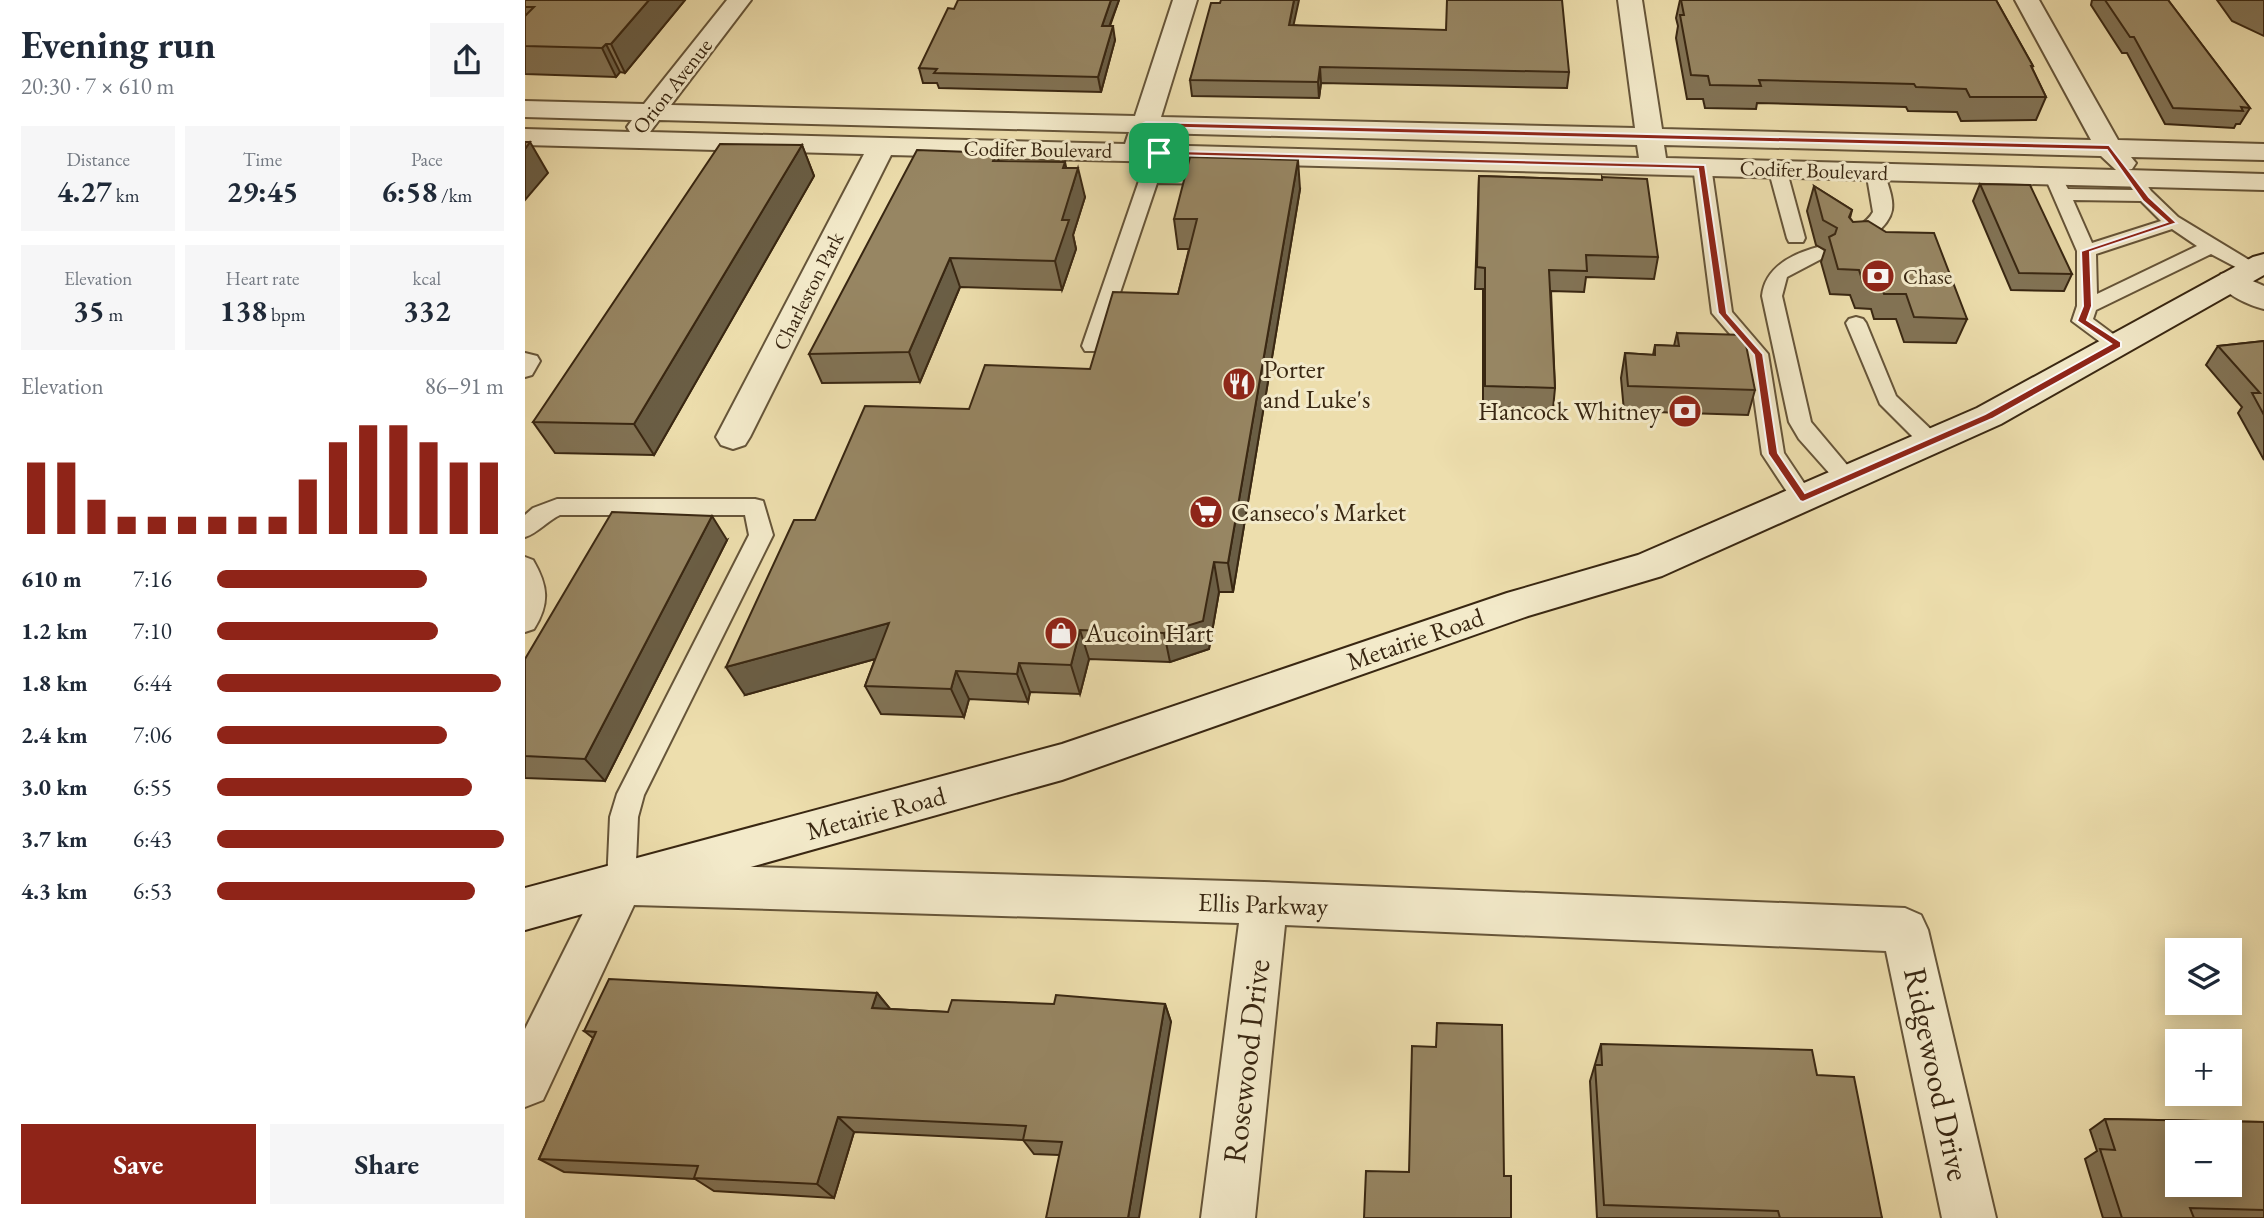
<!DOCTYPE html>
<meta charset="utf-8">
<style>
:root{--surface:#fff;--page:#f6f6f7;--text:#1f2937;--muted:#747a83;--accent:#8f2418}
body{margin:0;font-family:"EB Garamond",serif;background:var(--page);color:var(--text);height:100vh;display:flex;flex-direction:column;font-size:26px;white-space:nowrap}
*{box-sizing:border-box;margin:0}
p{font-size:23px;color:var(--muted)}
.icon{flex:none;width:38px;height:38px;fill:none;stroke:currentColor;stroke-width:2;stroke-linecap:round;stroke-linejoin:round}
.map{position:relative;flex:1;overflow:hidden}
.panel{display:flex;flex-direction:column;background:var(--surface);width:525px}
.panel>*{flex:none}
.tools{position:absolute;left:1640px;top:938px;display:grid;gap:14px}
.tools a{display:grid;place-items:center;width:77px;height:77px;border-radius:0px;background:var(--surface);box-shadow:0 4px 18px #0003;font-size:35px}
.pin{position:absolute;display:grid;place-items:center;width:60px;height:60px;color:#fff;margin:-30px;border-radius:14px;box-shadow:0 4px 10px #0006}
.round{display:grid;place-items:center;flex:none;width:74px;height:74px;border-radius:0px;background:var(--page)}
.summary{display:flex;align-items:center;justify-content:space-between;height:119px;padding:0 21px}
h1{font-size:38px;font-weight:700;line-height:52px}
.stats{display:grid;grid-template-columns:repeat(3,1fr);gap:10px;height:119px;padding:7px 21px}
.stats div{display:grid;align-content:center;border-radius:0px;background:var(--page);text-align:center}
.stats b{font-size:30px;font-weight:700}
.stats small{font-size:19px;font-weight:400}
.stats p{font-size:19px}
.chart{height:196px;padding:14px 21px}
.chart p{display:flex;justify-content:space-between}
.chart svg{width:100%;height:126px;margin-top:7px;stroke:var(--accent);stroke-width:6}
.cta{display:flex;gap:14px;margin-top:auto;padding:14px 21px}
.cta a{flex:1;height:80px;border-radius:0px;background:var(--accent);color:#fff;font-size:28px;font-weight:700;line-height:80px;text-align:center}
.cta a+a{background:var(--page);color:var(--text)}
ul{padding:0 21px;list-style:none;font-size:23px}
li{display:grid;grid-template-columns:112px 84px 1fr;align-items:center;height:52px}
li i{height:18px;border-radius:9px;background:var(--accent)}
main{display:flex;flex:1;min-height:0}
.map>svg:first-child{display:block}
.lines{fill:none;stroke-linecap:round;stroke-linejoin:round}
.service-casing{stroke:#665539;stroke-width:4}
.minor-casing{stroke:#665539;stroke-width:4}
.secondary-casing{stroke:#392712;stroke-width:4}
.service{fill:#f3eaca;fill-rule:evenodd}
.minor{fill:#f3eaca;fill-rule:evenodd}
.secondary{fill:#f3eaca;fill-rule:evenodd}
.wall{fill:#827355;stroke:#392712;stroke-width:2}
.shaded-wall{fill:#6a5e45;stroke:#392712;stroke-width:2}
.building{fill:#978663;stroke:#392712;stroke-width:2;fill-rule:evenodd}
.route{fill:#8f2418;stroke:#fff;stroke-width:2;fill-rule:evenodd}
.labels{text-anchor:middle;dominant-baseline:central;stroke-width:6;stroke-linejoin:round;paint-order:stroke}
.far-street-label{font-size:21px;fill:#392712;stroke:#f3eaca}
.far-poi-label{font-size:21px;fill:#392712;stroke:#f3eaca;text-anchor:start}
.poi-label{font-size:26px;fill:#392712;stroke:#f3eaca;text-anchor:start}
.street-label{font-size:26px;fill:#392712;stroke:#f3eaca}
.near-street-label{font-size:32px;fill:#392712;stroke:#f3eaca}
</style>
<main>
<section class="panel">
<div class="summary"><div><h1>Evening run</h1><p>20:30 · 7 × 610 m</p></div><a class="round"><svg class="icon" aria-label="share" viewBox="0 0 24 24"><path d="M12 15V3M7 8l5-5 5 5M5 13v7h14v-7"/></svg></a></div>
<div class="stats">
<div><p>Distance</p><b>4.27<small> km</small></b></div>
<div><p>Time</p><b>29:45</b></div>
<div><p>Pace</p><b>6:58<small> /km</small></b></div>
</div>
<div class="stats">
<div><p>Elevation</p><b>35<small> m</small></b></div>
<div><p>Heart rate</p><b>138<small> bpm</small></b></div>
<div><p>kcal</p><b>332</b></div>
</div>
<div class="chart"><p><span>Elevation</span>86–91 m</p>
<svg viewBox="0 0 160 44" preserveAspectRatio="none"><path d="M5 44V19M15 44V19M25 44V32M35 44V38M45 44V38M55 44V38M65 44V38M75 44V38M85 44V38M95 44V25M105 44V12M115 44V6M125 44V6M135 44V12M145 44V19M155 44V19"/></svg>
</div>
<ul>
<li><b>610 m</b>7:16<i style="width:73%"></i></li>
<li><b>1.2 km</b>7:10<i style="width:77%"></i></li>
<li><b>1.8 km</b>6:44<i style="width:99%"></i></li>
<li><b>2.4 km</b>7:06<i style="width:80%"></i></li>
<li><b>3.0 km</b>6:55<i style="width:89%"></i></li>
<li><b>3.7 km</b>6:43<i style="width:100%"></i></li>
<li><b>4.3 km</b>6:53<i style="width:90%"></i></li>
</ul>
<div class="cta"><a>Save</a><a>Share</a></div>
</section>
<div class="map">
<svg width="1739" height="1218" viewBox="0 0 1739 1218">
<rect width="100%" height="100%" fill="#eddead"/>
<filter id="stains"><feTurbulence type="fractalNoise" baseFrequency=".00286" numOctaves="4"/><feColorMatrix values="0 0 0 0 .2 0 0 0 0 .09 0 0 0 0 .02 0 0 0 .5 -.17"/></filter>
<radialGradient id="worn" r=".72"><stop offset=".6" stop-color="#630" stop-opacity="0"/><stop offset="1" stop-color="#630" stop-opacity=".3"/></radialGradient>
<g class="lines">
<defs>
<g id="service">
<polygon points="634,148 643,153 636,173 692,174 701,179 692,184 632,183 577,346 574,351 560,351 557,346 615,178 625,153"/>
<polygon points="1177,161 1186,166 1207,312 1243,354 1259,453 1289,498 1286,504 1278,506 1270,504 1237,454 1223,355 1187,313 1168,166"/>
<polygon points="1252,163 1261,168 1280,238 1278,242 1264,242 1262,238 1243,168"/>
<path d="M1350,166l9,5c3,12 10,27 8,39 -3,17 -30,38 -47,34l-2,-4c8,-11 23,-15 30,-28l-7,-41z"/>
<path d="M1609,174l6,1 11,16 27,26 86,52 -3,4h-14l-36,-19 -115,56 -3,9 35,26 -3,5h-14l-39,-29 5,-15v-55l-29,-67 9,-5 6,1 5,9 65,1 -8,-11zM1548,200l68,1 20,20 -69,22zM1647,229l25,17 -100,48 -1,-40z"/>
<path d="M1293,247l9,6 -2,4 -38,20 -5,19 29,126 47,56 -3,6 -8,2 -8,-2 -40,-45 -10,-17 -27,-126c3,-29 30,-42 56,-49z"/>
<polygon points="1331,317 1338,319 1341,323 1371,396 1414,437 1417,442 1414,447 1406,450 1398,447 1355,404 1321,323 1324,319"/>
<polygon points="0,353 12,356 15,361 7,375 0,377"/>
<path d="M32,499h198l8,2 10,34 -129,260 -6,22 -3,67 -4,9 -10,4 -10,-4 -4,-9 3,-67 7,-23 132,-259 -4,-20h-185c-13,6 -22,18 -35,22v-22l8,-7z"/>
<path d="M0,557l8,3c15,26 17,43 1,69l-9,3z"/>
</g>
<g id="minor">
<path d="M202,0h24l-80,105 464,11 38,-116h24l-36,117 474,11 -17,-128h24l20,129 429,11 -76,-140h24l79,140 146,4v16l-133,-3 5,6 -4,6 -5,1 137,4v16l-1373,-35 -141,282 -5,8 -12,4 -12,-4 -5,-8 148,-283 -339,-9v-16l105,3 -3,-5 5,-7 -107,-3v-16l119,3zM134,120l470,12 -4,12 -475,-12zM631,133l481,12 2,13 -487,-13zM1139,145l437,11 15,14 -450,-12z"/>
<path d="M1707,272l32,14v23c-16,-4 -38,-14 -47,-28l4,-7z"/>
<polygon points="96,863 739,882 1380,908 1396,915 1403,930 1471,1218 1417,1218 1361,951 760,925 730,1218 676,1218 714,923 109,905 18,1100 0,1107 0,1029 80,869"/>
</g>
<polygon id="secondary" points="1739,254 1739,275 1476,424 1137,576 1003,616 537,780 0,930 0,888 537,744 982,593 1113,555 1452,408 1728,257"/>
</defs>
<use href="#service" class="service-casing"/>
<use href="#minor" class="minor-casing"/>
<use href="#secondary" class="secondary-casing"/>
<use href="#service" class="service"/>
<use href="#minor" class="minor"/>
<use href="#secondary" class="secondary"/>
</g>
<g class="wall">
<polygon points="0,0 160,0 100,73 95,72 91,77 0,74"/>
<polygon points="594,0 585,26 590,40 576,92 414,88 412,83 398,83 394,68"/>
<polygon points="1155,0 1471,0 1508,66 1507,68 1521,97 1511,120 1436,121 1432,112 1383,111 1381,107 1232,103 1231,109 1180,108 1178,99 1162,99 1151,38 1153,26 1151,18"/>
<polygon points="1567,0 1643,0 1725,108 1715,124 1711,124 1709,128 1640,124 1602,53 1597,53 1566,5"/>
<polygon points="1692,0 1739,0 1739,36 1707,21"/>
<polygon points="695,3 768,25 1044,72 1042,88 796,83 794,98 667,96 665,80"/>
<polygon points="277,145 289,176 129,455 30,453 8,422"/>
<polygon points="471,153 474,161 541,168 560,197 548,235 551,249 537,290 435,287 395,382 297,383 284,354"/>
<polygon points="954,176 1077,180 1077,177 1133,257 1129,279 1061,277 1059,292 1026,291 1030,388 1028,409 958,407 958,289 950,289"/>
<polygon points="1455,184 1547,274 1539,291 1486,290 1448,201"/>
<polygon points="1289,186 1327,210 1325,218 1328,222 1442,319 1431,343 1379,342 1371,319 1349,319 1346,309 1330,308 1325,295 1305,294 1296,262 1300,250 1291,245 1282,211"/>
<polygon points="775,189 708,592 694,592 684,649 645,662 564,659 555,694 505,692 503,702 444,699 439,717 356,714 340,686 350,659 220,695 290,520 444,409 565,369 653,294 664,249 653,249 649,219"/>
<polygon points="1152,333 1230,390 1223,415 1099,411 1096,378 1100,353 1128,355 1130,345 1149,346"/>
<polygon points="1739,341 1739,460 1713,413 1717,407 1681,365 1693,346"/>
<polygon points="202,540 80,781 0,778 0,659"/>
<polygon points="352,993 365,1009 423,1012 529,1004 640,1004 646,1022 534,1155 509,1154 498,1140 329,1132 309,1198 189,1191 170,1179 39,1172 14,1159 68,1038 59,1031"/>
<polygon points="1076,1044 1292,1075 1357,1218 1072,1218 1065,1081"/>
<polygon points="1580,1119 1739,1122 1739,1218 1578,1218 1560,1159 1572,1151 1565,1130"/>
</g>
<g class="shaded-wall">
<polygon points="124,0 160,0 100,73 86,44"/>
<polygon points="586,0 594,0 579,40 577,26"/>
<polygon points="769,0 774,0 765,41 764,25"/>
<polygon points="588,26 590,40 576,92 573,77"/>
<polygon points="81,44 95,72 91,77 77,48"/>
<polygon points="795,67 796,83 794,98 793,82"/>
<polygon points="5,142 23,173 0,200 0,149"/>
<polygon points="277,145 289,176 129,455 109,424"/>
<polygon points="471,153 479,181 468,161"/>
<polygon points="773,160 775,189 708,592 703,563"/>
<polygon points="540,162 546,191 553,168 560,197 548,235 551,249 537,290 530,261 537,220 538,168"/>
<polygon points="425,258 435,287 395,382 384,352"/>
<polygon points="187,516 202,540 80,781 60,759"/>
<polygon points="689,562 694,592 684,649 645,662 639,633"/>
<polygon points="364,623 379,651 220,695 201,667"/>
<polygon points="555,630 564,659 555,694 546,665"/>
<polygon points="494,663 505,692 503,702 492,674"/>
<polygon points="431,671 444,699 439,717 426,689"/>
<polygon points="352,993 366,1010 347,1008"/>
<polygon points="640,1004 646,1022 614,1218 603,1218"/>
<polygon points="313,1117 329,1132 309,1198 292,1184"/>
</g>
<g class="building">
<polygon points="0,0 124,0 86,44 81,44 77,48 0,46 0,16 9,7 0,7"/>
<polygon points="433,0 586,0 577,26 588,26 573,77 409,73 412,69 394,68 423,8 429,9"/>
<polygon points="696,0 769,0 764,25 921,30 922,0 1037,0 1044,72 795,67 793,82 665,80 686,3 695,3"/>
<polygon points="1156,0 1471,0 1508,66 1506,66 1521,97 1445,97 1441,89 1391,87 1389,84 1234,80 1236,86 1185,85 1183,76 1166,75 1155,15 1159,15"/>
<polygon points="1580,0 1643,0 1725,108 1716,107 1718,111 1648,108 1609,37 1605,37"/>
<polygon points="0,142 5,142 0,149"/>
<polygon points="195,144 277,145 109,424 8,422"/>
<polygon points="392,150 471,153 468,161 540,162 538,168 553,168 537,220 544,220 530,261 425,258 384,352 284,354"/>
<polygon points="665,157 773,160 703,563 689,562 678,621 639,633 555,630 546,665 494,663 492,674 431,671 426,689 340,686 364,623 201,667 269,520 290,520 340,406 444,409 460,365 565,369 588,292 653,294 672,219 649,219"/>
<polygon points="954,176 1077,180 1077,177 1122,179 1133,257 1061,255 1062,271 1024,270 1030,388 960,386 960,268 952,267"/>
<polygon points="1455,184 1505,185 1547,274 1494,273"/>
<polygon points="1289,186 1327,210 1324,217 1328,222 1343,221 1361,232 1409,233 1442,319 1389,317 1381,294 1359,294 1355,284 1338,283 1334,270 1313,269 1304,237 1310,234 1312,228 1298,220"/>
<polygon points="1152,333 1219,335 1230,390 1103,386 1100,353 1130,355 1130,345 1154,346"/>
<polygon points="1739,341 1739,415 1727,393 1735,393 1693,346"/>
<polygon points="87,512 187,516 60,759 0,756 0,659"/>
<polygon points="84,979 352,993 347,1008 423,1012 427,1000 529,1004 531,995 640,1004 603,1218 521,1218 537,1142 498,1140 501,1126 313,1117 292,1184 169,1178 173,1166 14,1159 71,1032 59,1031"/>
<polygon points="912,1023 977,1025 979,1176 986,1176 986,1218 839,1218 841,1171 884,1172 887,1046 911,1047"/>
<polygon points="1076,1044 1287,1050 1292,1075 1329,1077 1357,1218 1255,1218 1253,1211 1079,1205 1070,1065 1077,1065"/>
<path d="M1580,1119l159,3v88l-74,-2 4,10h-72l-22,-69 15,1zM1652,1132h52v53h-52z"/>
</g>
<path class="route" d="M621,122l963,23 40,52 28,26 -87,29 2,54 -5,14 34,22v5l-129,72 -189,83 -3,-1 -32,-47 -14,-99 -36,-42 -20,-144 -565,-15 9,-30zM624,127l958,23 36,51 24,21 -86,29 2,55 -6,15 34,23 -126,70 -180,79 -27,-40 -15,-99 -36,-41 -22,-148 -564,-15z"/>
<defs>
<symbol id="bank-disc" viewBox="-11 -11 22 22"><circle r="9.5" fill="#8f2418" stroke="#f3eaca"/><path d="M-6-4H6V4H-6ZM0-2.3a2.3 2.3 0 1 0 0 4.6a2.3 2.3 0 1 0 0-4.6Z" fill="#fff"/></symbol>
<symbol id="restaurant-disc" viewBox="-11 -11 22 22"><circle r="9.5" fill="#8f2418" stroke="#f3eaca"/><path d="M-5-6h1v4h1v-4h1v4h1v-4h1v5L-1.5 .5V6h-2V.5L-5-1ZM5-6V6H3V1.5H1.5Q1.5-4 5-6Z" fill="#fff"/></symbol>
<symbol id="supermarket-disc" viewBox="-11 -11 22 22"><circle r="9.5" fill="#8f2418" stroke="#f3eaca"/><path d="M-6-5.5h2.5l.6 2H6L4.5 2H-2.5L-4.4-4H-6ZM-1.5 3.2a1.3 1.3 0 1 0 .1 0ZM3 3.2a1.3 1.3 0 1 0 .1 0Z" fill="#fff"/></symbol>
<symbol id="shop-disc" viewBox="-11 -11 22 22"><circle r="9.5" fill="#8f2418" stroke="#f3eaca"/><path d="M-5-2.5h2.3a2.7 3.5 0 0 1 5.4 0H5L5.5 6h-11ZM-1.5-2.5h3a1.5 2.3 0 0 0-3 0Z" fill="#fff"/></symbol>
</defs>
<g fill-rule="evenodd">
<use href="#bank-disc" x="1334" y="257" width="38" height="38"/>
<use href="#restaurant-disc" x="695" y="365" width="38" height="38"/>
<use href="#bank-disc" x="1141" y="392" width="38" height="38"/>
<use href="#supermarket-disc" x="662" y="493" width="38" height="38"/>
<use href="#shop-disc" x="517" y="614" width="38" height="38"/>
</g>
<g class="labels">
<g class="far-street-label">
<text transform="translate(147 86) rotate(-52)">Orion Avenue</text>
<text transform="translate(513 149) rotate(1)">Codifer Boulevard</text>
<text transform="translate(1289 170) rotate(2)">Codifer Boulevard</text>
<text transform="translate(283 291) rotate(-63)">Charleston Park</text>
</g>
<g class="far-poi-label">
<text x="1378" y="276">Chase</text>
</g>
<g class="poi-label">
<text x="738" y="369">Porter<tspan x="738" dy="30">and Luke's</tspan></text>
<text x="1136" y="411" text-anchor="end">Hancock Whitney</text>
<text x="706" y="512">Canseco's Market</text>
<text x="560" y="633">Aucoin Hart</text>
</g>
<g class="street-label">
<text transform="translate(890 639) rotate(-19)">Metairie Road</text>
<text transform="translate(351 813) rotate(-15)">Metairie Road</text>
<text transform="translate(738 904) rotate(2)">Ellis Parkway</text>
</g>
<g class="near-street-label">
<text transform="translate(721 1061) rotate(-83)">Rosewood Drive</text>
<text transform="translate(1412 1074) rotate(78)">Ridgewood Drive</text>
</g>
</g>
<rect width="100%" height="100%" filter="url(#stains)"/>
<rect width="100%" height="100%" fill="url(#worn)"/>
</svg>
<div class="tools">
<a><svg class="icon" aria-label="layers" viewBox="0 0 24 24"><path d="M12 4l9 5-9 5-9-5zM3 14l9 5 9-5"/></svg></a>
<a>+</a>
<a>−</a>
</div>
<div class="pin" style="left:634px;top:153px;background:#1e9e55"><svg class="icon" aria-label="arrive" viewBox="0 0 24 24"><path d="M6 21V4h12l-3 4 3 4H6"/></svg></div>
</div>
</main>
